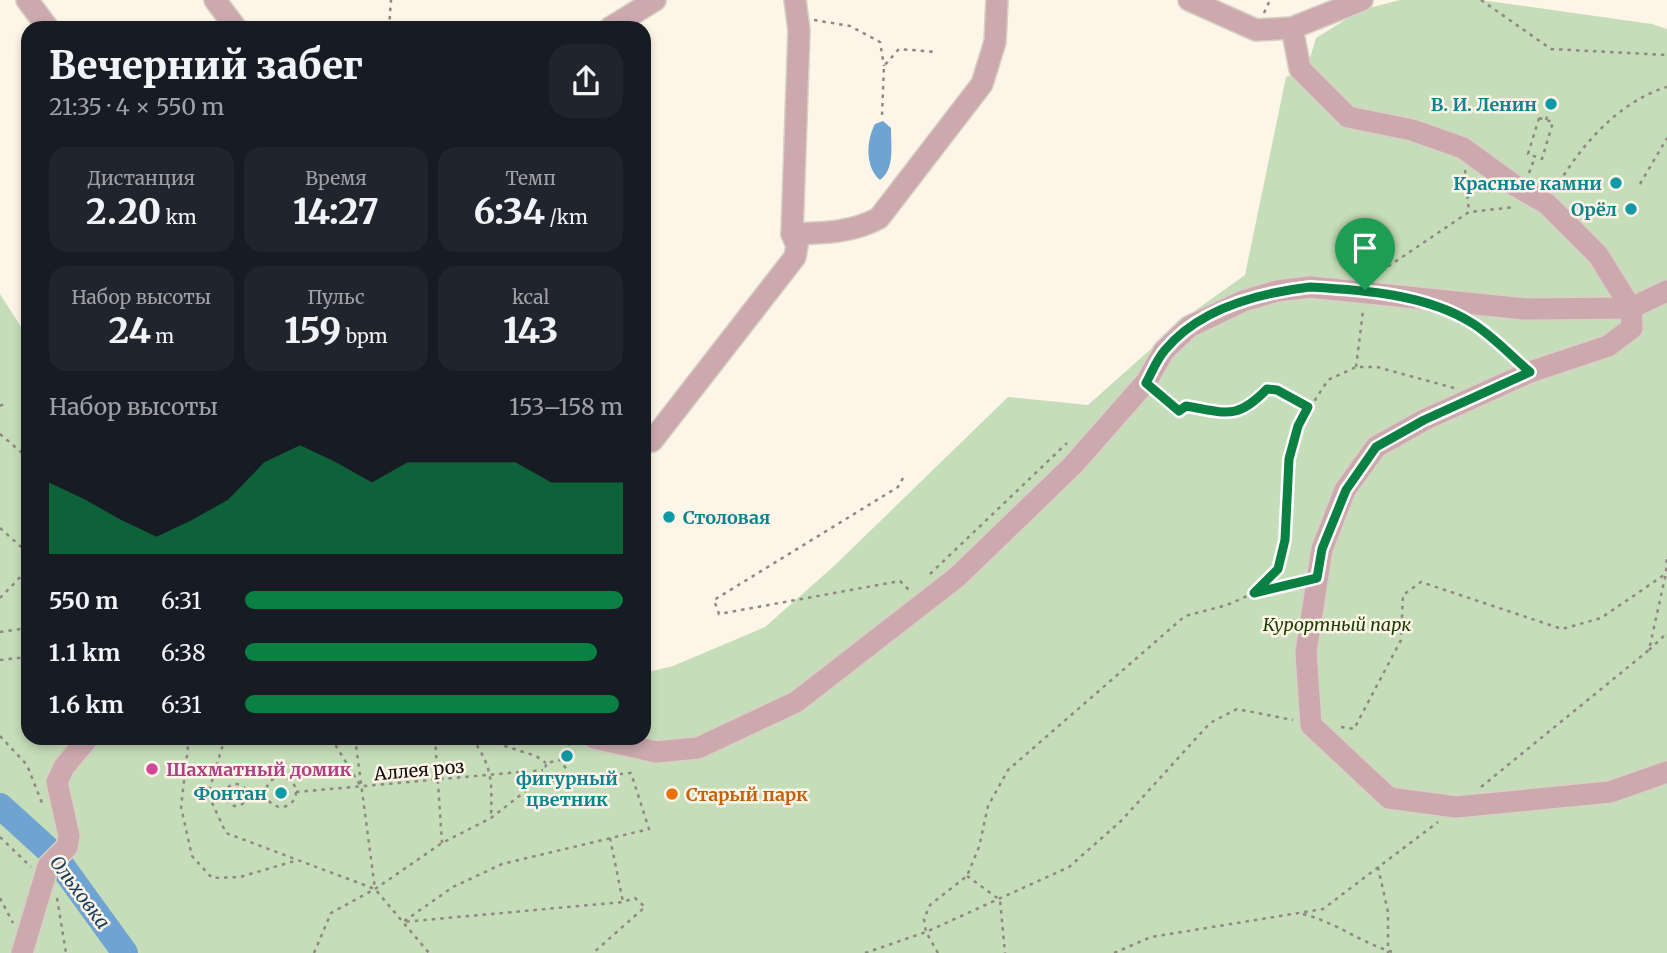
<!DOCTYPE html>
<html lang="ru">
<meta charset="utf-8">
<style>
:root{--surface:#171b24;--page:#20242c;--text:#f1f3f6;--muted:#9ea1a6;--accent:#0b8043}
body{margin:0;font-family:Merriweather,serif;background:var(--page);color:var(--text);height:100vh;display:flex;flex-direction:column;font-size:26px;white-space:nowrap}
*{box-sizing:border-box;margin:0}
p{font-size:23px;color:var(--muted)}
.icon{flex:none;width:38px;height:38px;fill:none;stroke:currentColor;stroke-width:2;stroke-linecap:round;stroke-linejoin:round}
.map{position:relative;flex:1;overflow:hidden}
.details{position:absolute;left:21px;top:21px;width:630px;height:724px;display:flex;flex-direction:column;background:var(--surface);border-radius:21px;box-shadow:0 4px 10px #0003}
.details>*{flex:none}
.pin{position:absolute;display:grid;place-items:center;width:60px;height:60px;color:#fff;margin:-72px -30px;border-radius:50% 50% 50% 0;rotate:-45deg;box-shadow:0 0 7px #0007}
.pin .icon{rotate:45deg}
.round{display:grid;place-items:center;flex:none;width:74px;height:74px;border-radius:21px;background:var(--page)}
.summary{display:flex;align-items:center;justify-content:space-between;height:119px;padding:0 28px}
h1{font-size:38px;font-weight:800;line-height:52px}
.metrics{display:grid;grid-template-columns:repeat(3,1fr);gap:10px;height:119px;padding:7px 28px}
.metrics div{display:grid;align-content:center;border-radius:18px;background:var(--page);text-align:center}
.metrics b{font-size:35px;font-weight:800}
.metrics small{font-size:19px;font-weight:400}
.metrics p{font-size:19px}
.chart{height:196px;padding:14px 28px}
.chart p{display:flex;justify-content:space-between}
.chart svg{width:100%;height:126px;margin-top:7px;fill:var(--accent);opacity:.7}
ul{padding:0 28px;list-style:none;font-size:23px}
li{display:grid;grid-template-columns:112px 84px 1fr;align-items:center;height:52px}
li i{height:18px;border-radius:9px;background:var(--accent)}
.map>svg:first-child{display:block}
.green{fill:#c6ddb9}
.water{fill:#6fa3d1}
.lines{fill:none;stroke-linecap:round;stroke-linejoin:round}
.river{stroke:#6fa3d1;stroke-width:26}
.minor-casing{stroke:#d8d0c5;stroke-width:24}
.path{stroke:#8f8981;stroke-width:2.5;stroke-dasharray:3.5 5;stroke-linecap:butt}
.minor{stroke:#cba9ad;stroke-width:21}
.route-casing{stroke:#fff;stroke-width:14}
.route{stroke:#0b8043;stroke-width:9}
.culture-dot{fill:#0f9aa8;stroke:#fef5e9;stroke-width:2.5}
.hotel-dot{fill:#d1479c;stroke:#fef5e9;stroke-width:2.5}
.food-dot{fill:#e8710a;stroke:#fef5e9;stroke-width:2.5}
.labels{text-anchor:middle;dominant-baseline:central;stroke-width:5;stroke-linejoin:round;paint-order:stroke}
.culture-label{font-size:18px;font-weight:bold;fill:#0d838f;stroke:#fef5e9;text-anchor:end}
.park-label{font-size:18px;font-style:italic;fill:#1c3c00;stroke:#fef5e9}
.hotel-label{font-size:18px;font-weight:bold;fill:#b23c85;stroke:#fef5e9;text-anchor:start}
.street-label{font-size:18px;fill:#100d09;stroke:#fef5e9}
.food-label{font-size:18px;font-weight:bold;fill:#c56008;stroke:#fef5e9;text-anchor:start}
.water-label{font-size:19px;font-style:italic;fill:#163d5d;stroke:#fef5e9}
</style>
<div class="map">
<svg width="1667" height="953" viewBox="0 0 1667 953">
<rect width="100%" height="100%" fill="#fef5e9"/>
<polygon class="green" points="1400,0 1481,0 1652,24 1667,29 1667,953 0,953 0,294 28,338 28,738 644,738 644,673 673,666 765,627 834,566 1008,397 1088,405 1189,315 1245,275 1286,77 1307,68 1316,38 1361,10"/>
<g class="water">
<path d="M883,121l8,7c0,18 4,41 -11,52 -15,-13 -14,-39 -5,-56z"/>
<circle cx="281" cy="793" r="8"/>
</g>
<g class="lines">
<polyline class="river" points="0,806 54,855 125,953"/>
<defs>
<g id="minor">
<polyline points="27,0 48,28"/>
<polyline points="215,0 236,28"/>
<polyline points="1189,0 1256,30 1292,28 1362,0"/>
<polyline points="610,28 655,0"/>
<polyline points="1292,28 1300,69 1348,117 1412,130 1463,148 1514,185 1547,204 1598,255 1631,308 1632,328 1608,346 1530,372 1424,420 1376,447 1345,490 1322,549 1306,652 1311,725 1389,798 1456,807 1610,792 1667,772"/>
<path d="M792,234c30,-1 60,-1 87,-16l103,-134 13,-42 2,-42"/>
<polyline points="652,441 795,257 797,246 792,234 799,30 795,0"/>
<polyline points="594,738 656,752 698,748 796,702 957,577 1073,465 1146,382 1164,351 1189,327 1243,301 1277,291 1310,287 1525,309 1631,308 1667,291"/>
<polyline points="22,953 48,866 67,847 69,836 57,782 64,767 88,738"/>
</g>
</defs>
<use href="#minor" class="minor-casing"/>
<g class="path">
<polyline points="1481,0 1551,49 1667,55"/>
<polyline points="1264,13 1270,0"/>
<polyline points="814,20 850,26 880,42 884,66"/>
<polyline points="389,28 391,0"/>
<polyline points="882,115 884,66 899,49 936,52"/>
<polygon points="1539,118 1553,122 1542,159 1528,154"/>
<polyline points="1546,120 1550,107"/>
<polyline points="1465,170 1469,212"/>
<polyline points="1529,173 1535,157"/>
<polyline points="1640,184 1667,138"/>
<path d="M1555,190c24,-43 64,-89 112,-103"/>
<polyline points="1374,276 1469,212 1515,207"/>
<polyline points="1472,322 1515,359"/>
<polyline points="1356,367 1363,311"/>
<path d="M1159,394l20,17 7,-5c41,7 51,14 81,-17l10,1 31,17"/>
<polyline points="0,406 4,404"/>
<polyline points="0,434 28,458"/>
<polyline points="903,478 898,487 714,600 719,614 900,581 909,590"/>
<polyline points="0,528 28,553"/>
<polyline points="930,574 1067,443"/>
<polyline points="1256,593 1300,582"/>
<polyline points="0,598 28,569"/>
<polyline points="0,632 28,628"/>
<polyline points="1649,650 1667,633"/>
<polyline points="0,660 28,657"/>
<polyline points="1341,727 1354,729 1401,640 1403,595 1421,582 1562,629 1601,618 1667,573"/>
<polyline points="0,736 27,765 42,803"/>
<polyline points="189,738 181,807 192,856 212,878 240,877 298,860"/>
<polyline points="225,738 208,794 226,833 375,889 429,953"/>
<polyline points="331,738 360,785"/>
<polyline points="355,738 375,889"/>
<polyline points="435,738 442,843"/>
<path d="M472,738c21,30 20,44 19,79"/>
<polyline points="480,738 536,756 546,763"/>
<polyline points="560,760 573,738"/>
<polyline points="545,776 552,781 631,773 649,829 502,864 453,887 403,922 623,902 635,898 645,907 593,953"/>
<polyline points="545,776 546,763 560,760 567,770 561,780"/>
<circle cx="281" cy="792" r="15"/>
<circle cx="236" cy="795" r="11"/>
<polyline points="1481,787 1649,650 1666,573 1667,554"/>
<polyline points="296,792 543,770"/>
<polyline points="208,794 225,794"/>
<polyline points="249,795 266,795"/>
<polyline points="0,837 31,867"/>
<polyline points="610,838 623,902"/>
<polyline points="1378,867 1388,912 1388,953"/>
<polyline points="967,876 1000,900 1005,953"/>
<polyline points="0,898 13,923"/>
<polyline points="57,898 66,953"/>
<path d="M1303,914c35,9 57,29 93,39"/>
<polyline points="314,953 331,913 375,889 442,843 491,818 545,776"/>
<polyline points="865,953 926,932 1069,867 1121,821 1210,723 1237,709 1293,720"/>
<polyline points="938,953 926,932 924,919 930,905 967,876 979,847 988,806 1008,770 1185,616 1227,605 1254,593 1278,569 1285,540 1289,459 1298,426 1328,380 1356,367 1377,367 1454,388"/>
<polyline points="1114,953 1151,937 1323,909 1438,822"/>
</g>
<use href="#minor" class="minor"/>
</g>
<g class="lines">
<defs>
<path id="route" d="M1310,287c53,3 116,7 162,36 21,13 39,33 58,49l-106,48 -48,27 -30,43 -24,59 -5,29 -63,15 24,-24 7,-29 4,-81 9,-33 10,-19 -31,-17 -10,-1c-30,31 -40,24 -81,17l-7,5 -33,-28c6,-11 11,-24 19,-33 34,-41 94,-57 145,-63z"/>
</defs>
<use href="#route" class="route-casing"/>
<use href="#route" class="route"/>
</g>
<g class="culture-dot">
<circle cx="1551" cy="104" r="7"/>
<circle cx="1616" cy="183" r="7"/>
<circle cx="1631" cy="209" r="7"/>
<circle cx="669" cy="517" r="7"/>
<circle cx="567" cy="756" r="7"/>
<circle cx="281" cy="793" r="7"/>
</g>
<circle class="hotel-dot" cx="152" cy="769" r="7"/>
<circle class="food-dot" cx="672" cy="794" r="7"/>
<g class="labels">
<g class="culture-label">
<text x="1537" y="104">В. И. Ленин</text>
<text x="1602" y="183">Красные камни</text>
<text x="1617" y="209">Орёл</text>
<text x="683" y="517" text-anchor="start">Столовая</text>
<text x="567" y="778" text-anchor="middle">фигурный<tspan x="567" dy="21">цветник</tspan></text>
<text x="267" y="793">Фонтан</text>
</g>
<g class="park-label">
<text x="1337" y="624">Курортный парк</text>
</g>
<g class="hotel-label">
<text x="166" y="769">Шахматный домик</text>
</g>
<g class="street-label">
<text transform="translate(419 770) rotate(-5)">Аллея роз</text>
</g>
<g class="food-label">
<text x="686" y="794">Старый парк</text>
</g>
<g class="water-label">
<text transform="translate(80 892) rotate(53)">Ольховка</text>
</g>
</g>
</svg>
<div class="pin" style="left:1365px;top:290px;background:#1e9e55"><svg class="icon" aria-label="arrive" viewBox="0 0 24 24"><path d="M6 21V4h12l-3 4 3 4H6"/></svg></div>
<section class="details">
<div class="summary"><div><h1>Вечерний забег</h1><p>21:35 · 4 × 550 m</p></div><a class="round"><svg class="icon" aria-label="share" viewBox="0 0 24 24"><path d="M12 15V3M7 8l5-5 5 5M5 13v7h14v-7"/></svg></a></div>
<div class="metrics">
<div><p>Дистанция</p><b>2.20<small> km</small></b></div>
<div><p>Время</p><b>14:27</b></div>
<div><p>Темп</p><b>6:34<small> /km</small></b></div>
</div>
<div class="metrics">
<div><p>Набор высоты</p><b>24<small> m</small></b></div>
<div><p>Пульс</p><b>159<small> bpm</small></b></div>
<div><p>kcal</p><b>143</b></div>
</div>
<div class="chart"><p><span>Набор высоты</span>153–158 m</p>
<svg viewBox="0 0 160 44" preserveAspectRatio="none"><path d="M0 44V19L10 25L20 32L30 38L40 32L50 25L60 12L70 6L80 12L90 19L100 12L110 12L120 12L130 12L140 19L150 19L160 19V44z"/></svg>
</div>
<ul>
<li><b>550 m</b>6:31<i style="width:100%"></i></li>
<li><b>1.1 km</b>6:38<i style="width:93%"></i></li>
<li><b>1.6 km</b>6:31<i style="width:99%"></i></li>
</ul>
</section>
</div>
